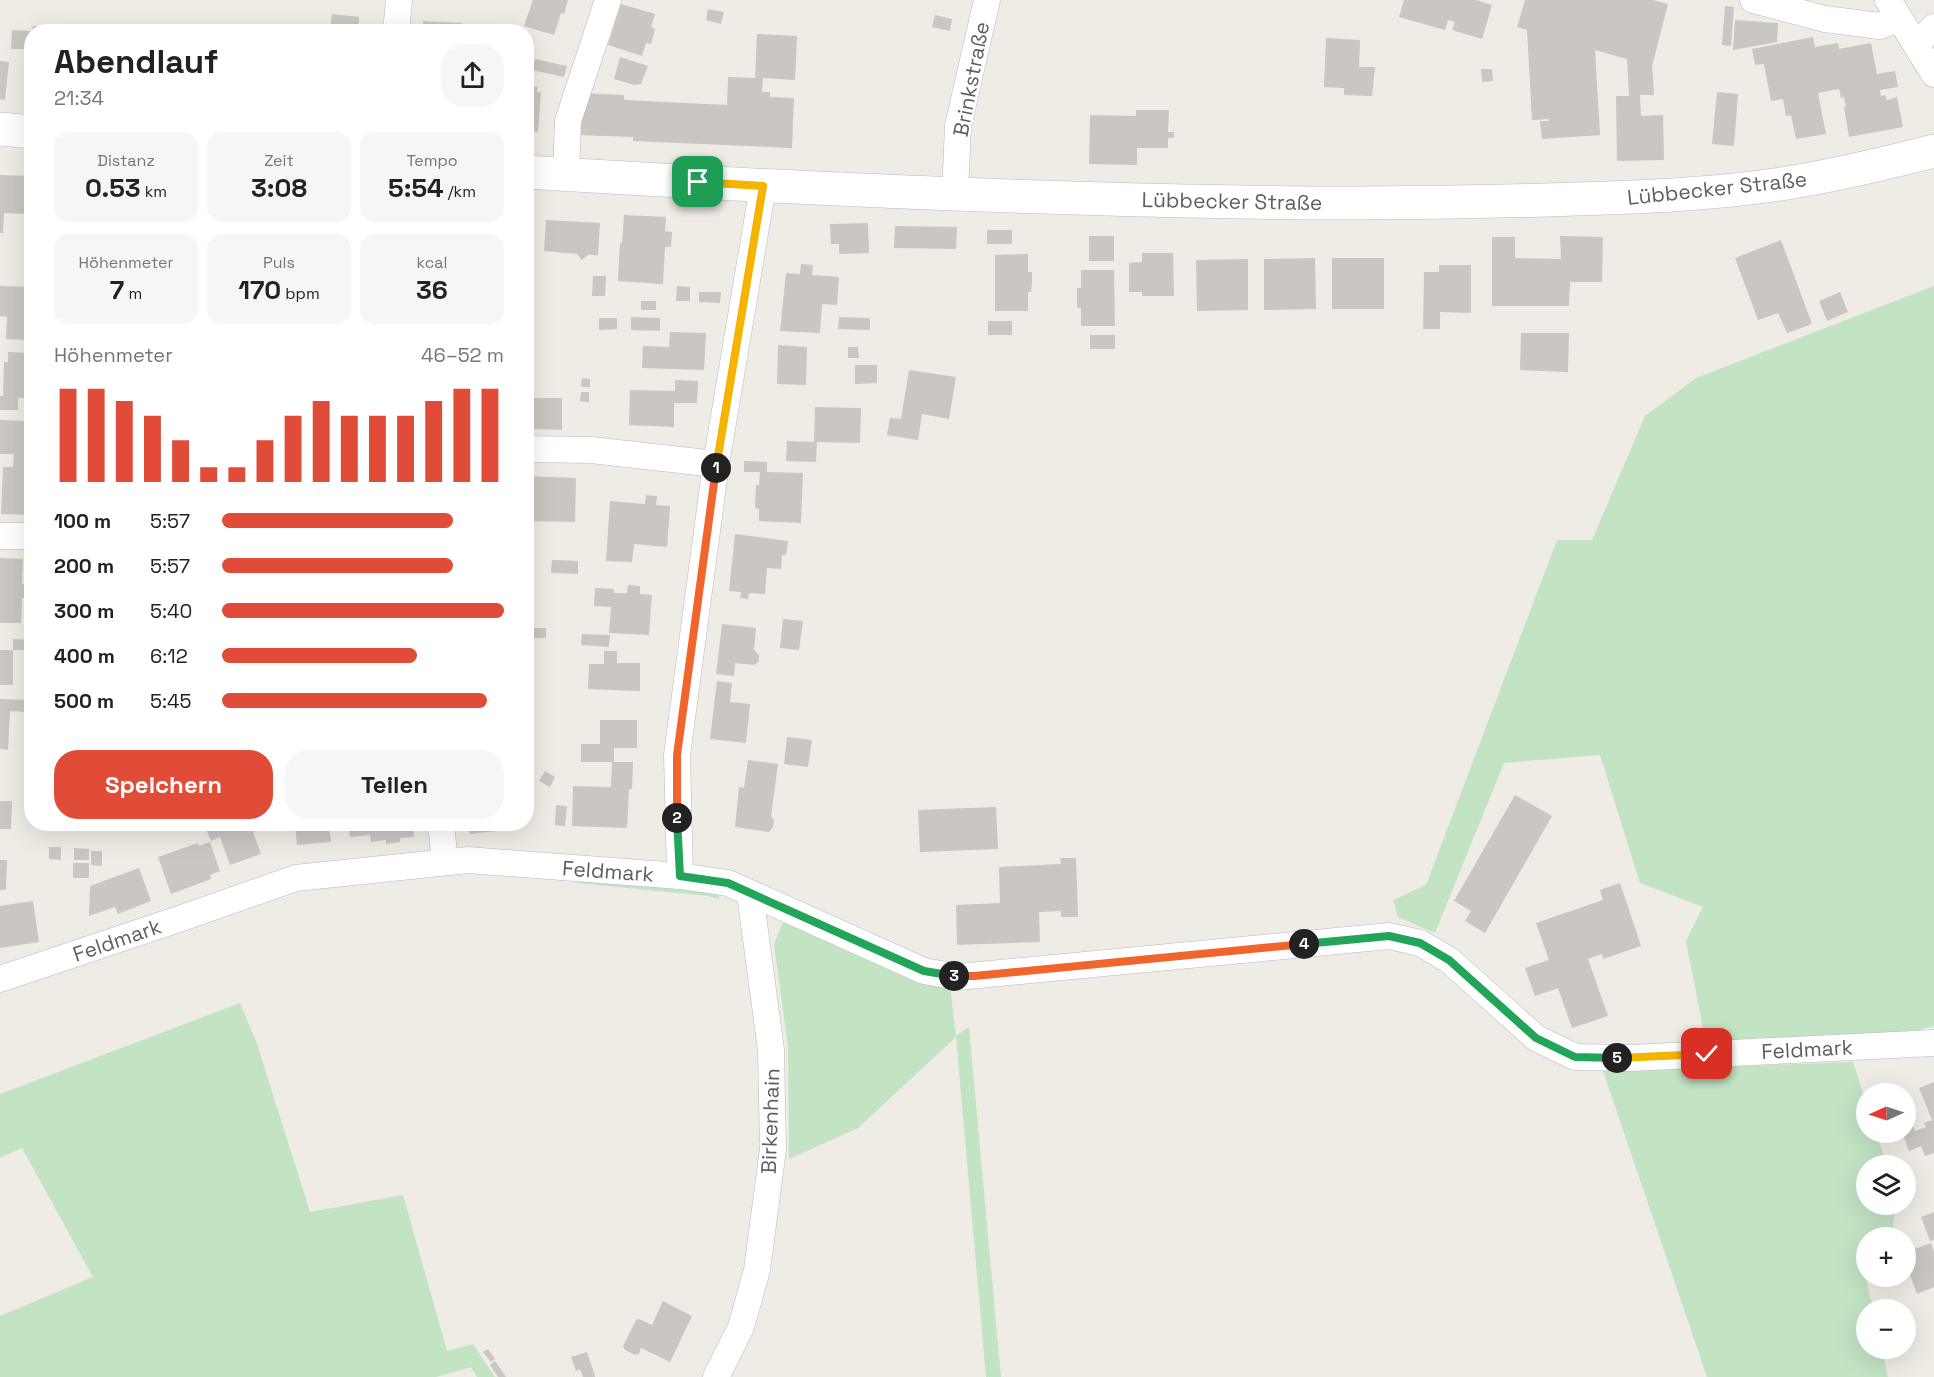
<!DOCTYPE html>
<html lang="de">
<meta charset="utf-8">
<style>
:root{--surface:#fff;--page:#f6f6f6;--text:#222;--muted:#767676;--accent:#e04c38}
body{margin:0;font-family:"Space Grotesk",sans-serif;background:var(--page);color:var(--text);height:100vh;display:flex;flex-direction:column;font-size:22px;white-space:nowrap}
*{box-sizing:border-box;margin:0}
p{font-size:20px;color:var(--muted)}
.icon{flex:none;width:33px;height:33px;fill:none;stroke:currentColor;stroke-width:2;stroke-linecap:round;stroke-linejoin:round}
.map{position:relative;flex:1;overflow:hidden}
.sheet{position:absolute;left:24px;top:24px;width:510px;height:807px;display:flex;flex-direction:column;background:var(--surface);border-radius:24px;box-shadow:0 6px 24px #0002}
.sheet>*{flex:none}
.needle{width:39px;rotate:267deg}
.buttons{position:absolute;left:1856px;top:1083px;display:grid;gap:12px}
.buttons a{display:grid;place-items:center;width:60px;height:60px;border-radius:50%;background:var(--surface);box-shadow:0 6px 24px #0002;font-size:30px}
.pin{position:absolute;display:grid;place-items:center;width:51px;height:51px;color:#fff;margin:-26px;border-radius:12px;box-shadow:0 3px 9px #0006}
.km{position:absolute;width:30px;height:30px;margin:-15px;border-radius:50%;background:#222;color:#fff;font-size:16px;line-height:30px;text-align:center}
.round{display:grid;place-items:center;flex:none;width:63px;height:63px;border-radius:24px;background:var(--page)}
.head{display:flex;align-items:center;justify-content:space-between;height:102px;padding:0 30px}
h1{font-size:33px;font-weight:800;line-height:45px}
.stats{display:grid;grid-template-columns:repeat(3,1fr);gap:9px;height:102px;padding:6px 30px}
.stats div{display:grid;align-content:center;border-radius:15px;background:var(--page);text-align:center}
.stats b{font-size:26px;font-weight:800}
.stats small{font-size:16px;font-weight:400}
.stats p{font-size:16px}
.chart{height:168px;padding:12px 30px}
.chart p{display:flex;justify-content:space-between}
.chart svg{width:100%;height:108px;margin-top:6px;stroke:var(--accent);stroke-width:6}
.primary-button{display:flex;gap:12px;margin-top:auto;padding:12px 30px}
.primary-button a{flex:1;height:69px;border-radius:24px;background:var(--accent);color:#fff;font-size:24px;font-weight:800;line-height:69px;text-align:center}
.primary-button a+a{background:var(--page);color:var(--text)}
ul{padding:0 30px;list-style:none;font-size:20px}
li{display:grid;grid-template-columns:96px 72px 1fr;align-items:center;height:45px}
li i{height:15px;border-radius:8px;background:var(--accent)}
.map>svg:first-child{display:block}
.green{fill:#c2e4c3}
.building{fill:#cac6c2}
.lines{fill:none;stroke-linecap:round;stroke-linejoin:round}
.street-casing{stroke:#b7b9be;stroke-width:27}
.secondary-casing{stroke:#b8bac0;stroke-width:34}
.street{stroke:#fff;stroke-width:26}
.secondary{stroke:#fff;stroke-width:33}
.split-1-casing{stroke:#fff;stroke-width:12}
.split-2-casing{stroke:#fff;stroke-width:12}
.split-3-casing{stroke:#fff;stroke-width:12}
.split-4-casing{stroke:#fff;stroke-width:12}
.split-5-casing{stroke:#fff;stroke-width:12}
.split-6-casing{stroke:#fff;stroke-width:12}
.split-1{stroke:#f5b400;stroke-width:8}
.split-2{stroke:#f0652b;stroke-width:8}
.split-3{stroke:#22a559;stroke-width:8}
.split-4{stroke:#f0652b;stroke-width:8}
.split-5{stroke:#22a559;stroke-width:8}
.split-6{stroke:#f5b400;stroke-width:8}
.labels{text-anchor:middle;dominant-baseline:central;stroke-width:4.5;stroke-linejoin:round;paint-order:stroke}
.street-label{font-size:21px;fill:#5c5f64;stroke:#fff}
</style>
<div class="map">
<svg width="1934" height="1377" viewBox="0 0 1934 1377">
<rect width="100%" height="100%" fill="#eeece4"/>
<g class="green">
<polygon points="1934,286 1934,1026 1915,1031 1846,1038 1706,1044 1686,941 1703,907 1640,883 1600,755 1504,763 1435,933 1398,917 1393,900 1426,885 1557,540 1592,540 1645,416 1696,378"/>
<polygon points="585,875 718,887 719,899 708,896 577,883"/>
<polygon points="783,922 920,984 950,986 956,1036 969,1027 1001,1377 986,1377 956,1037 858,1128 789,1159 788,1046 774,944"/>
<polygon points="240,1003 257,1044 310,1212 403,1195 447,1351 473,1344 495,1377 477,1377 471,1367 436,1377 0,1377 0,1316 93,1277 22,1148 0,1158 0,1094"/>
<polygon points="1853,1062 1866,1103 1866,1132 1876,1133 1887,1165 1866,1166 1866,1204 1895,1205 1892,1237 1866,1238 1866,1269 1864,1270 1873,1309 1866,1310 1866,1348 1882,1349 1888,1377 1707,1377 1603,1071"/>
</g>
<g class="building">
<polygon points="533,0 568,0 564,14 561,13 554,35 524,26"/>
<polygon points="1404,0 1476,0 1492,5 1482,39 1452,30 1455,22 1448,20 1445,30 1399,17"/>
<polygon points="1525,0 1653,0 1668,4 1652,66 1654,95 1640,95 1641,116 1663,115 1664,160 1617,161 1616,96 1629,96 1627,59 1595,50 1600,135 1542,139 1540,121 1549,121 1549,119 1532,120 1527,30 1517,27"/>
<polygon points="621,4 655,14 651,27 655,29 651,44 646,43 642,56 608,45"/>
<polygon points="1725,6 1734,7 1731,46 1722,45"/>
<polygon points="708,9 724,12 721,24 706,20"/>
<polygon points="332,14 359,17 358,32 330,30"/>
<polygon points="935,15 952,19 950,31 932,27"/>
<polygon points="1735,20 1778,23 1777,42 1733,50"/>
<polygon points="423,21 462,23 462,32 423,32"/>
<polygon points="33,26 59,27 59,32 32,32"/>
<polygon points="12,30 32,31 32,49 11,49"/>
<polygon points="757,34 797,36 795,80 763,78 762,92 770,92 770,97 794,98 792,148 633,141 633,137 578,135 580,93 624,95 624,100 727,105 728,77 755,78"/>
<polygon points="1813,37 1815,47 1838,43 1839,49 1871,43 1877,74 1895,71 1898,87 1880,90 1881,96 1885,95 1887,100 1897,97 1903,127 1849,137 1844,107 1846,107 1844,97 1841,98 1839,89 1818,93 1826,134 1796,139 1791,115 1786,116 1783,99 1771,101 1764,64 1755,65 1752,49"/>
<polygon points="1326,38 1360,40 1359,67 1375,67 1372,96 1344,95 1344,88 1324,87"/>
<polygon points="620,57 648,66 641,84 634,85 614,79"/>
<polygon points="535,59 567,66 564,77 532,70"/>
<polygon points="0,61 9,62 5,100 0,99"/>
<polygon points="1481,69 1492,69 1493,81 1482,82"/>
<polygon points="530,86 538,87 537,92 541,92 538,132 526,131 526,91 529,91"/>
<polygon points="1717,92 1738,94 1734,146 1712,144"/>
<polygon points="1136,110 1169,110 1168,132 1174,132 1174,138 1168,138 1168,148 1137,148 1137,165 1089,164 1090,115 1136,116"/>
<polygon points="0,175 32,176 32,193 29,192 28,214 4,213 3,233 0,233"/>
<polygon points="624,215 666,217 665,231 672,232 671,247 665,247 663,284 618,281 620,243 622,243"/>
<polygon points="546,220 600,223 598,255 588,255 582,260 577,254 544,251"/>
<polygon points="868,223 869,253 839,254 839,244 831,244 830,224"/>
<polygon points="895,226 957,227 956,249 894,248"/>
<rect x="987" y="230" width="25" height="14"/>
<rect x="1089" y="236" width="25" height="25"/>
<polygon points="1560,236 1603,237 1602,282 1570,282 1569,306 1492,306 1492,237 1515,237 1515,258 1561,259"/>
<polygon points="1781,240 1812,324 1787,333 1778,313 1758,320 1735,258"/>
<polygon points="1142,253 1173,253 1174,296 1142,296 1142,292 1129,292 1129,263 1142,262"/>
<polygon points="1028,254 1028,272 1032,272 1032,283 1031,292 1028,292 1028,311 995,311 995,255"/>
<polygon points="1315,258 1316,309 1264,310 1264,259"/>
<rect x="1332" y="258" width="52" height="51"/>
<polygon points="1248,259 1248,310 1197,311 1196,260"/>
<polygon points="801,264 813,265 812,275 839,277 837,305 822,304 820,333 780,331 786,273 800,274"/>
<polygon points="1439,265 1471,265 1471,313 1440,312 1440,329 1423,329 1424,272 1439,272"/>
<polygon points="1081,270 1114,270 1115,326 1081,326 1081,308 1077,308 1077,288 1081,288"/>
<polygon points="593,276 606,276 605,296 592,296"/>
<polygon points="0,286 29,287 27,340 6,339 7,317 0,316"/>
<polygon points="677,286 690,287 690,301 676,301"/>
<polygon points="699,292 721,292 720,303 699,302"/>
<polygon points="1840,292 1848,312 1827,321 1819,301"/>
<rect x="641" y="301" width="15" height="9"/>
<polygon points="631,317 660,318 660,331 631,330"/>
<polygon points="839,317 870,318 870,330 838,329"/>
<polygon points="599,318 617,318 617,329 599,330"/>
<rect x="988" y="321" width="24" height="14"/>
<polygon points="670,332 706,333 704,370 642,368 643,346 669,347"/>
<polygon points="1521,333 1569,333 1568,372 1520,370"/>
<rect x="1090" y="335" width="25" height="14"/>
<polygon points="778,345 807,347 806,385 777,384"/>
<polygon points="848,347 858,347 859,358 848,358"/>
<polygon points="8,352 28,353 27,363 32,363 32,398 18,398 18,410 0,410 0,396 3,396 4,362 8,362"/>
<polygon points="855,365 877,365 877,383 855,384"/>
<polygon points="909,370 956,377 949,419 922,414 918,440 887,435 890,418 901,419"/>
<polygon points="582,378 590,379 590,387 581,387"/>
<polygon points="675,380 698,381 697,403 674,403 674,427 629,425 630,390 675,391"/>
<polygon points="526,389 534,389 533,398 562,398 562,430 532,429 532,417 526,417"/>
<polygon points="581,392 589,392 589,402 580,401"/>
<polygon points="815,407 861,408 860,443 817,442 816,462 786,461 787,441 814,442"/>
<polygon points="0,420 26,421 27,427 25,450 32,451 32,515 1,514 3,467 13,467 14,454 0,454"/>
<polygon points="744,461 767,462 767,472 803,473 801,523 759,521 759,509 755,508 756,485 759,485 760,472 744,472"/>
<polygon points="526,476 576,478 575,522 526,521"/>
<polygon points="646,495 657,496 656,505 670,506 667,547 634,544 632,562 606,561 610,501 645,504"/>
<polygon points="735,534 788,541 786,555 782,555 781,569 767,568 765,594 749,593 748,599 740,598 741,592 729,591"/>
<polygon points="0,558 23,559 22,584 32,585 32,598 22,598 21,623 0,623"/>
<polygon points="552,560 578,561 578,574 551,573"/>
<polygon points="628,585 640,586 640,594 652,595 649,635 609,633 611,607 594,606 595,588 614,589 614,593 627,593"/>
<polygon points="783,619 803,621 799,650 780,648"/>
<polygon points="722,624 756,628 754,650 759,655 759,661 754,665 735,663 734,676 716,674"/>
<rect x="530" y="628" width="16" height="10"/>
<polygon points="582,634 610,635 609,647 581,645"/>
<polygon points="13,639 32,640 32,650 13,650"/>
<rect x="0" y="650" width="13" height="35"/>
<polygon points="604,651 617,651 617,663 640,663 640,691 588,689 589,664 604,664"/>
<polygon points="717,681 732,683 730,702 750,704 746,743 710,739"/>
<polygon points="0,699 29,700 29,712 10,711 8,750 0,749"/>
<polygon points="600,720 637,720 637,748 614,748 614,762 633,762 632,789 629,789 627,828 572,826 573,786 611,787 612,762 581,762 581,744 600,744"/>
<polygon points="787,737 812,740 808,767 784,764"/>
<polygon points="748,760 778,764 771,816 774,820 773,827 769,832 735,827 739,787 744,788"/>
<polygon points="545,771 555,777 550,787 539,781"/>
<polygon points="1515,795 1552,816 1485,933 1465,921 1471,911 1454,901"/>
<polygon points="0,801 12,801 11,829 0,829"/>
<polygon points="556,805 567,806 565,826 555,825"/>
<polygon points="996,807 998,849 920,852 918,810"/>
<polygon points="204,824 215,824 216,826 224,824 252,824 255,831 253,832 261,854 230,865 220,837 211,841"/>
<polygon points="295,824 329,824 331,842 297,845"/>
<polygon points="349,824 413,824 414,837 400,838 400,842 386,844 386,840 371,842 370,835 350,837"/>
<polygon points="469,824 505,824 506,830 470,834"/>
<polygon points="210,842 220,871 210,875 211,879 171,894 158,857 198,843 199,846"/>
<polygon points="49,847 61,847 61,860 49,859"/>
<polygon points="74,848 89,849 89,860 74,860"/>
<polygon points="91,851 102,851 102,866 91,865"/>
<polygon points="1060,858 1076,858 1078,917 1061,917 1061,911 1039,912 1040,942 957,945 956,905 1000,903 999,867 1061,864"/>
<polygon points="0,860 7,860 6,890 0,890"/>
<rect x="73" y="863" width="16" height="15"/>
<polygon points="139,868 151,901 118,914 115,907 89,916 90,886"/>
<polygon points="1620,883 1641,946 1603,959 1602,954 1588,959 1608,1016 1572,1028 1558,988 1535,996 1525,968 1549,960 1536,923 1603,900 1600,890"/>
<polygon points="33,901 39,942 0,948 0,906"/>
<polygon points="1934,1082 1934,1153 1925,1156 1921,1146 1909,1151 1902,1132 1905,1132 1905,1129 1913,1126 1915,1131 1926,1127 1924,1123 1932,1120 1919,1088"/>
<polygon points="1934,1212 1934,1240 1930,1241 1921,1217"/>
<polygon points="1931,1243 1934,1252 1934,1287 1917,1294 1909,1272 1905,1274 1905,1261 1912,1258 1909,1251"/>
<polygon points="663,1301 692,1316 670,1362 641,1348 639,1354 635,1355 625,1350 623,1346 636,1320 639,1319 652,1325"/>
<polygon points="488,1349 495,1359 491,1362 483,1352"/>
<polygon points="587,1352 594,1373 595,1377 583,1377 580,1369 576,1371 571,1357"/>
<polygon points="495,1361 506,1377 498,1377 490,1365"/>
</g>
<g class="lines">
<defs>
<g id="street">
<polyline points="1753,0 1825,19 1880,26 1899,18"/>
<polyline points="1888,0 1934,74"/>
<polyline points="396,32 399,0"/>
<polyline points="1916,44 1934,27"/>
<polyline points="566,174 568,121 608,0"/>
<polyline points="955,194 958,126 987,0"/>
<polyline points="526,449 591,450 716,464"/>
<polyline points="0,536 32,536"/>
<polyline points="441,824 445,862"/>
<polyline points="680,876 677,755 716,464 763,186"/>
<polyline points="0,979 182,918 296,878 468,860 680,876 728,883 924,971 958,977 1389,936 1420,943 1449,960 1536,1038 1575,1057 1631,1058 1934,1043"/>
<polyline points="716,1377 741,1327 757,1270 773,1149 771,1050 750,894"/>
</g>
<g id="secondary">
<polyline points="0,129 32,132"/>
<path d="M526,172c239,15 478,26 717,30 111,2 222,1 333,-3 69,-2 138,-5 205,-15 52,-8 102,-20 153,-33"/>
</g>
</defs>
<use href="#street" class="street-casing"/>
<use href="#secondary" class="secondary-casing"/>
<use href="#street" class="street"/>
<use href="#secondary" class="secondary"/>
</g>
<g class="lines">
<defs>
<polyline id="split-1" points="698,182 763,186 716,468"/>
<polyline id="split-2" points="677,818 677,755 716,468"/>
<polyline id="split-3" points="677,818 680,876 728,883 924,971 954,976"/>
<polyline id="split-4" points="954,976 974,976 1304,944"/>
<polyline id="split-5" points="1304,944 1389,936 1420,943 1449,960 1536,1038 1575,1057 1617,1058"/>
<polyline id="split-6" points="1617,1058 1707,1054"/>
</defs>
<use href="#split-1" class="split-1-casing"/>
<use href="#split-2" class="split-2-casing"/>
<use href="#split-3" class="split-3-casing"/>
<use href="#split-4" class="split-4-casing"/>
<use href="#split-5" class="split-5-casing"/>
<use href="#split-6" class="split-6-casing"/>
<use href="#split-1" class="split-1"/>
<use href="#split-2" class="split-2"/>
<use href="#split-3" class="split-3"/>
<use href="#split-4" class="split-4"/>
<use href="#split-5" class="split-5"/>
<use href="#split-6" class="split-6"/>
</g>
<g class="labels">
<g class="street-label">
<text transform="translate(971 79) rotate(-79)">Brinkstraße</text>
<text transform="translate(1717 188) rotate(-6)">Lübbecker Straße</text>
<text transform="translate(1232 201) rotate(1)">Lübbecker Straße</text>
<text transform="translate(608 871) rotate(4)">Feldmark</text>
<text transform="translate(117 940) rotate(-19)">Feldmark</text>
<text transform="translate(1807 1049) rotate(-3)">Feldmark</text>
<text transform="translate(770 1121) rotate(-88)">Birkenhain</text>
</g>
</g>
</svg>
<div class="buttons">
<a><svg class="needle" viewBox="-14 -14 28 28"><path d="M0-13l5 13h-10z" fill="#e53935"/><path d="M0 13l5-13h-10z" fill="#767676"/></svg></a>
<a><svg class="icon" aria-label="layers" viewBox="0 0 24 24"><path d="M12 4l9 5-9 5-9-5zM3 14l9 5 9-5"/></svg></a>
<a>+</a>
<a>−</a>
</div>
<div class="pin" style="left:698px;top:182px;background:#1e9e55"><svg class="icon" aria-label="arrive" viewBox="0 0 24 24"><path d="M6 21V4h12l-3 4 3 4H6"/></svg></div>
<div class="pin" style="left:1707px;top:1054px;background:#d93025"><svg class="icon" aria-label="check" viewBox="0 0 24 24"><path d="M5 12l5 5 9-10"/></svg></div>
<b class="km" style="left:716px;top:468px">1</b>
<b class="km" style="left:677px;top:818px">2</b>
<b class="km" style="left:954px;top:976px">3</b>
<b class="km" style="left:1304px;top:944px">4</b>
<b class="km" style="left:1617px;top:1058px">5</b>
<section class="sheet">
<div class="head"><div><h1>Abendlauf</h1><p>21:34</p></div><a class="round"><svg class="icon" aria-label="share" viewBox="0 0 24 24"><path d="M12 15V3M7 8l5-5 5 5M5 13v7h14v-7"/></svg></a></div>
<div class="stats">
<div><p>Distanz</p><b>0.53<small> km</small></b></div>
<div><p>Zeit</p><b>3:08</b></div>
<div><p>Tempo</p><b>5:54<small> /km</small></b></div>
</div>
<div class="stats">
<div><p>Höhenmeter</p><b>7<small> m</small></b></div>
<div><p>Puls</p><b>170<small> bpm</small></b></div>
<div><p>kcal</p><b>36</b></div>
</div>
<div class="chart"><p><span>Höhenmeter</span>46–52 m</p>
<svg viewBox="0 0 160 44" preserveAspectRatio="none"><path d="M5 44V6M15 44V6M25 44V11M35 44V17M45 44V27M55 44V38M65 44V38M75 44V27M85 44V17M95 44V11M105 44V17M115 44V17M125 44V17M135 44V11M145 44V6M155 44V6"/></svg>
</div>
<ul>
<li><b>100 m</b>5:57<i style="width:82%"></i></li>
<li><b>200 m</b>5:57<i style="width:82%"></i></li>
<li><b>300 m</b>5:40<i style="width:100%"></i></li>
<li><b>400 m</b>6:12<i style="width:69%"></i></li>
<li><b>500 m</b>5:45<i style="width:94%"></i></li>
</ul>
<div class="primary-button"><a>Speichern</a><a>Teilen</a></div>
</section>
</div>
